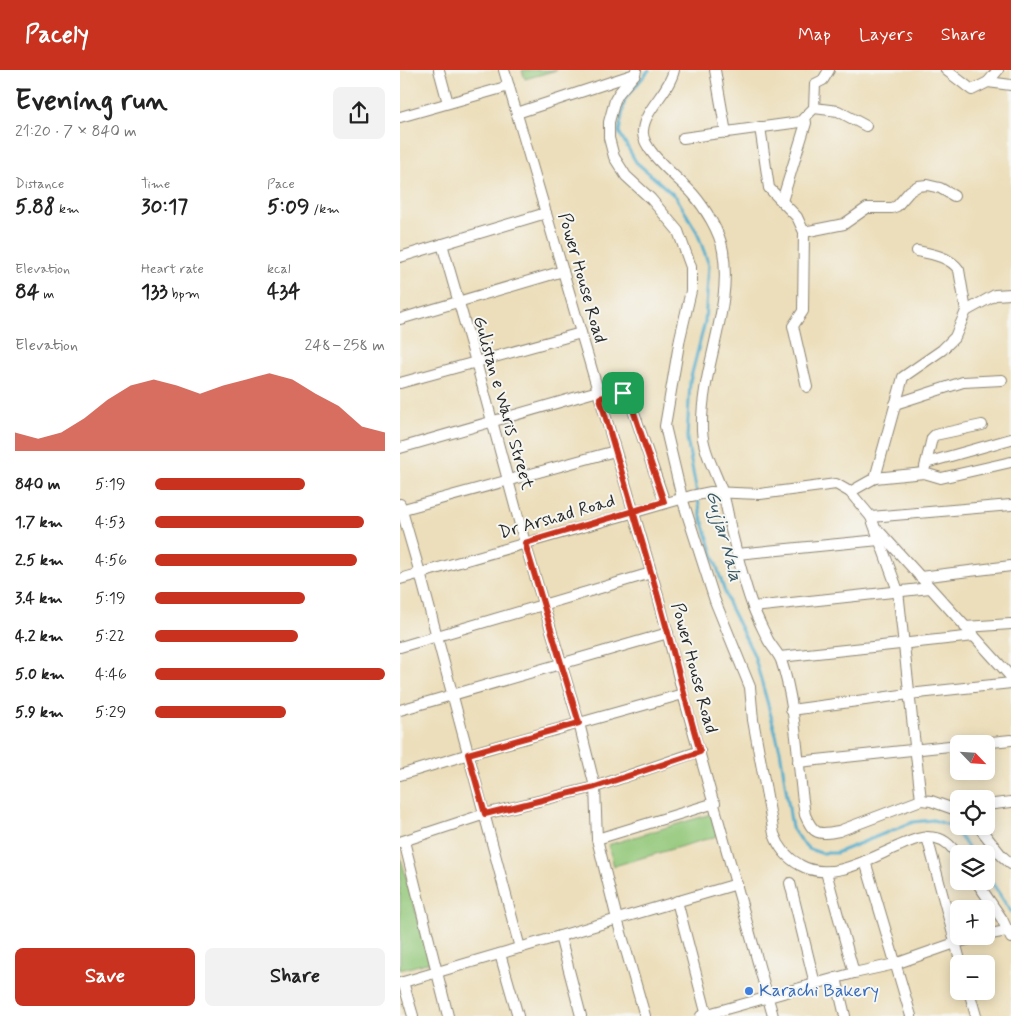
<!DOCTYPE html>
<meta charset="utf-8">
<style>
:root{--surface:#fff;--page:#f2f2f2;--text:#222;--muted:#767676;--accent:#c8321e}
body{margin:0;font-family:Mynerve,sans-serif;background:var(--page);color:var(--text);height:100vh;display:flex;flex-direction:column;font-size:19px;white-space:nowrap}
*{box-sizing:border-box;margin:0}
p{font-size:16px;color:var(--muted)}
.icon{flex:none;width:28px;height:28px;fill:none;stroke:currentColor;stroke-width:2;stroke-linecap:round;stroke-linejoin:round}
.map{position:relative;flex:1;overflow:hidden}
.drawer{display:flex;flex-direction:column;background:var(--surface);width:400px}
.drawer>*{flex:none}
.needle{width:32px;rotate:115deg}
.buttons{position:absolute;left:550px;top:665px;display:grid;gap:10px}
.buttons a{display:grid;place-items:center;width:45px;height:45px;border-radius:8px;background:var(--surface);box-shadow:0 2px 12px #0003;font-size:25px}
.pin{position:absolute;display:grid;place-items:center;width:42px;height:42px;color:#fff;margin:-21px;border-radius:10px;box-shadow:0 2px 8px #0006}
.round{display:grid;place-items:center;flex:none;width:52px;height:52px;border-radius:8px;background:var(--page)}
.summary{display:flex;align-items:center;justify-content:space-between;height:85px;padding:0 15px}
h1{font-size:28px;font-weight:700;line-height:38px}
.figures{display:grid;grid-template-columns:repeat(3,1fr);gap:8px;height:85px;padding:5px 15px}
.figures div{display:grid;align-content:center}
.figures b{font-size:21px;font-weight:700}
.figures small{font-size:14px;font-weight:400}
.figures p{font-size:14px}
.chart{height:140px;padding:10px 15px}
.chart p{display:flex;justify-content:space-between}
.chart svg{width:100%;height:90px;margin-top:5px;fill:var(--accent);opacity:.7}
.primary-button{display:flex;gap:10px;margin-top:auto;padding:10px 15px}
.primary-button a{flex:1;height:58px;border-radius:8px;background:var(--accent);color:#fff;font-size:20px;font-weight:700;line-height:58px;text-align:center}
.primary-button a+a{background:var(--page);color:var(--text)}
ul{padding:0 15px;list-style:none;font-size:16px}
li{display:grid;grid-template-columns:80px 60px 1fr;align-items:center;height:38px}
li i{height:12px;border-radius:6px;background:var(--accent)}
header{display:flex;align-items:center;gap:30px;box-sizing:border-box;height:70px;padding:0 25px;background:var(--accent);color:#fff}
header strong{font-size:24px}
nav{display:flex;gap:28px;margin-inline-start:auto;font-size:18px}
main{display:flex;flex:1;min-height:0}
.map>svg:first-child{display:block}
.green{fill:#92c778;stroke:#5e7952}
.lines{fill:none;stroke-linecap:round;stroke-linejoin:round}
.stream{stroke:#4fadcd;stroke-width:3}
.minor-casing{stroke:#8c8472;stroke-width:12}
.minor{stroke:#fff;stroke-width:10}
.route-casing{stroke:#fff;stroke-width:10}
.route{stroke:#c8321e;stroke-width:6}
.shop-dot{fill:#3f7fe0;stroke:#f6f6f2;stroke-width:2}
.labels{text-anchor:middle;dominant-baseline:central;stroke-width:4;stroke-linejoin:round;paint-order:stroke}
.street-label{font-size:18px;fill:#2b2b2b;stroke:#f6f6f2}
.shop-label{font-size:18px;fill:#366cbe;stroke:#f6f6f2;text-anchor:start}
.water-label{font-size:19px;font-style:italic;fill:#385864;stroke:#f6f6f2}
</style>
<header>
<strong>Pacely</strong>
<nav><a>Map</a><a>Layers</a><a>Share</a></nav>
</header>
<main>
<section class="drawer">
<div class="summary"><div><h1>Evening run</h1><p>21:20 · 7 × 840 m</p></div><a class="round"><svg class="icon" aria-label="share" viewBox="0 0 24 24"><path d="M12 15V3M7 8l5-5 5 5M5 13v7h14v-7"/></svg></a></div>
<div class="figures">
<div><p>Distance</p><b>5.88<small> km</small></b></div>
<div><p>Time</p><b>30:17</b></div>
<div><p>Pace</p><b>5:09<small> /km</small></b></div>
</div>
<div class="figures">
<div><p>Elevation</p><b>84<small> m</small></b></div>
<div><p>Heart rate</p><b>133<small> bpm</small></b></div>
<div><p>kcal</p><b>434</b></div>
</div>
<div class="chart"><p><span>Elevation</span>248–258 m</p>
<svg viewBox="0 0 160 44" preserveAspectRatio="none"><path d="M0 44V35L10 38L20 35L30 28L40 19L50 12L60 9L70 12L80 16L90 12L100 9L110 6L120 9L130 16L140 22L150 32L160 35V44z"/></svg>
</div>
<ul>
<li><b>840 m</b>5:19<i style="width:65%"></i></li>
<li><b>1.7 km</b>4:53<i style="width:91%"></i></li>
<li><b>2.5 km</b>4:56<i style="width:88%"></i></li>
<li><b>3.4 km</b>5:19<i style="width:65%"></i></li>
<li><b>4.2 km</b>5:22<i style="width:62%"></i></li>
<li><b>5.0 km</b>4:46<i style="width:100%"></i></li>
<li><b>5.9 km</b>5:29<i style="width:57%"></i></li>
</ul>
<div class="primary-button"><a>Save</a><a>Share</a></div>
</section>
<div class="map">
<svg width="611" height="946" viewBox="0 0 611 946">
<rect width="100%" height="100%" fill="#f6f6f2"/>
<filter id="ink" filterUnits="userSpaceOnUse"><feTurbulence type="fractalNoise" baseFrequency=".02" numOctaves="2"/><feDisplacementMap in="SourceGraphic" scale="10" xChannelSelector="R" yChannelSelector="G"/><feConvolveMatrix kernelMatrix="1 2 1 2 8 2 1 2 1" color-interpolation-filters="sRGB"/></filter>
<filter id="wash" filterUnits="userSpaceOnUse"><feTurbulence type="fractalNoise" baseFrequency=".0096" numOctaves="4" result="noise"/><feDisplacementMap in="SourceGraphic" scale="20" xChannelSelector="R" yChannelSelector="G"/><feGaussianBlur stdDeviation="1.12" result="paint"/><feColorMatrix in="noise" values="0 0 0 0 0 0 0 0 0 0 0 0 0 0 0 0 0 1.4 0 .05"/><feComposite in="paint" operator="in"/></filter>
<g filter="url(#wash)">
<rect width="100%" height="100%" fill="#ecdeba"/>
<g class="green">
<polygon points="122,0 157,0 125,9"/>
<polygon points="311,744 317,766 214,796 208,775"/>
<polygon points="0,785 30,892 0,900"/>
</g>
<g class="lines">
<g class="stream">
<polyline points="249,0 225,29 219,62 236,92 276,127 297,162 309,195 305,252 290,311 287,369 301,446 329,535 354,585 367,631 380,680 392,758 400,770 409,779 421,783 436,783 513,752 533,750 552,756 573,784"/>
<polyline points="586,803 611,842"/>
</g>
</g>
</g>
<g filter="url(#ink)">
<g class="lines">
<defs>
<g id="minor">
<polyline points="39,0 48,33"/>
<polyline points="104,0 257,522 283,624 373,946"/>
<path d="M236,0l-1,4 -16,19 -4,7 -6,22v16l5,19 12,19 25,23 27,32 13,36v24l-11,47 -15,88 17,72 33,103 35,86 3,33 21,114c5,14 13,24 26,31 31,18 70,-7 99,-19 11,-5 24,-11 37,-8 11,2 17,11 23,19"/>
<path d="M274,0c-5,22 -29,39 -31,60 -3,20 37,49 50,64 12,14 27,38 30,57 10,60 -23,118 -21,179 1,21 13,41 20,61 4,11 6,23 8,35 7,27 13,55 23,81 4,11 10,22 15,33 4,7 10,13 13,20 16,48 16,105 24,155 9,20 13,20 34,16l82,-31 10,1 28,10"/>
<polyline points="315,0 326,63"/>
<polyline points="546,0 572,20 588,12 611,15"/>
<polyline points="588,12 598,0"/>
<polyline points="414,38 438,41 466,56"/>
<polyline points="117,43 235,4"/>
<polyline points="0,47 109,16"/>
<polyline points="360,57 369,118 397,147 404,162 403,241 393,256 407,317"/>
<polyline points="283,68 400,52 414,38 415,14 423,10 429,0"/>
<polyline points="382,131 406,53 405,47"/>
<polyline points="404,162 444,154 467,138 492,138 497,136 510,121 518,116 527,115 540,118 554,126"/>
<polyline points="42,174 76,292 125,473 179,653 195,717 197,769 217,849 245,946"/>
<path d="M517,181c15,3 33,6 42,19l7,41"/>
<polyline points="0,187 146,143"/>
<polyline points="0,249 163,201"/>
<polyline points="0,313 181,263"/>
<polyline points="200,328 223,323 228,325 265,433"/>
<polyline points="495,334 563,312 602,310"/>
<polyline points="0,378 198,321"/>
<polyline points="526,393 611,369"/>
<polyline points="525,397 532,368 535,365 582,355"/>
<polyline points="475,408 524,403 541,408 611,392"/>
<polyline points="450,422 475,408 503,307 542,280 555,267 566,241 595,225 611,224"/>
<polyline points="0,434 20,503 120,878"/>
<polyline points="0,440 215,381"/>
<polyline points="471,447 611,435"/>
<polyline points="479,461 611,607"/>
<polyline points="337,484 479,470"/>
<polyline points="520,507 611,496"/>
<polyline points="0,509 291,426 311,422 360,424 436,414 450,422 471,447 498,521 521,730"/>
<polyline points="353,537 530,518"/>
<polyline points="565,557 611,554"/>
<polyline points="0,577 251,503"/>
<polyline points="380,587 574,566"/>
<polyline points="0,640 268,563"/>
<polyline points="391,640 509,624 611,613"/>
<polyline points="572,674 611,670"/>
<polyline points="398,692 559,675"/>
<polyline points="0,705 69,684 283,624"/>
<polyline points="586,735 611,732"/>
<polyline points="578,756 602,786 611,794"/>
<polyline points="527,767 561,894"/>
<polyline points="197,769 315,733"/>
<polyline points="4,771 48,946"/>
<polyline points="0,772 85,744 195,717 300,681"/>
<polyline points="465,791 511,946"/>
<polyline points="426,802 454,903"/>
<polyline points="576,811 602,849 611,868"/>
<polyline points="390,813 415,914"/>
<polyline points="277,831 307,946"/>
<polyline points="586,865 611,860"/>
<polyline points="160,866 181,946"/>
<polyline points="100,884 118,946"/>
<polyline points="436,908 445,946"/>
<polyline points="3,912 13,946"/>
<polyline points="0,913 337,814"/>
<polyline points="569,921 576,946"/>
<polyline points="301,946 454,903 495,894 555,873 583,866"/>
</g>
</defs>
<use href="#minor" class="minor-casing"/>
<use href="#minor" class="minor"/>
</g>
</g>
<g class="lines" filter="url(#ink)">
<defs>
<path id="route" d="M223,323l-23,5c19,65 38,130 57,195 15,53 28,106 43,159l-105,35 -110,27 -17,-60 111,-31 -54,-180 139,-41 -36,-107 -5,-2"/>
</defs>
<use href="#route" class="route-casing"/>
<use href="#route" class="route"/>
</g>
<circle class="shop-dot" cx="349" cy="921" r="5"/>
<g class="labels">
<g class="street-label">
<text transform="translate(182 208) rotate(74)">Power House Road</text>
<text transform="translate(103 333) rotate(74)">Gulistan e Waris Street</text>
<text transform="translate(157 447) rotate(-16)">Dr Arshad Road</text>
<text transform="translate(294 598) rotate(75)">Power House Road</text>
</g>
<g class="shop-label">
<text x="359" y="921">Karachi Bakery</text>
</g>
<g class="water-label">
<text transform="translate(324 466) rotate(75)">Gujjar Nala</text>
</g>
</g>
</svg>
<div class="buttons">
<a><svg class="needle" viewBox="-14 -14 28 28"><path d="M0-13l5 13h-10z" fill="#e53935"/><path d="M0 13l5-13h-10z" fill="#767676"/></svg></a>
<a><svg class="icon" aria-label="locate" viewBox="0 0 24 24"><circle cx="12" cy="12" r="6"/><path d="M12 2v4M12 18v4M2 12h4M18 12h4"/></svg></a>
<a><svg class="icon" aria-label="layers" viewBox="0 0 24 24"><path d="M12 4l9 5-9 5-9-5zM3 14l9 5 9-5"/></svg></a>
<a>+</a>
<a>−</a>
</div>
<div class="pin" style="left:223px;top:323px;background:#1e9e55"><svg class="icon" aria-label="arrive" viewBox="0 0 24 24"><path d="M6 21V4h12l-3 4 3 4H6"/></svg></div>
</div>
</main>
